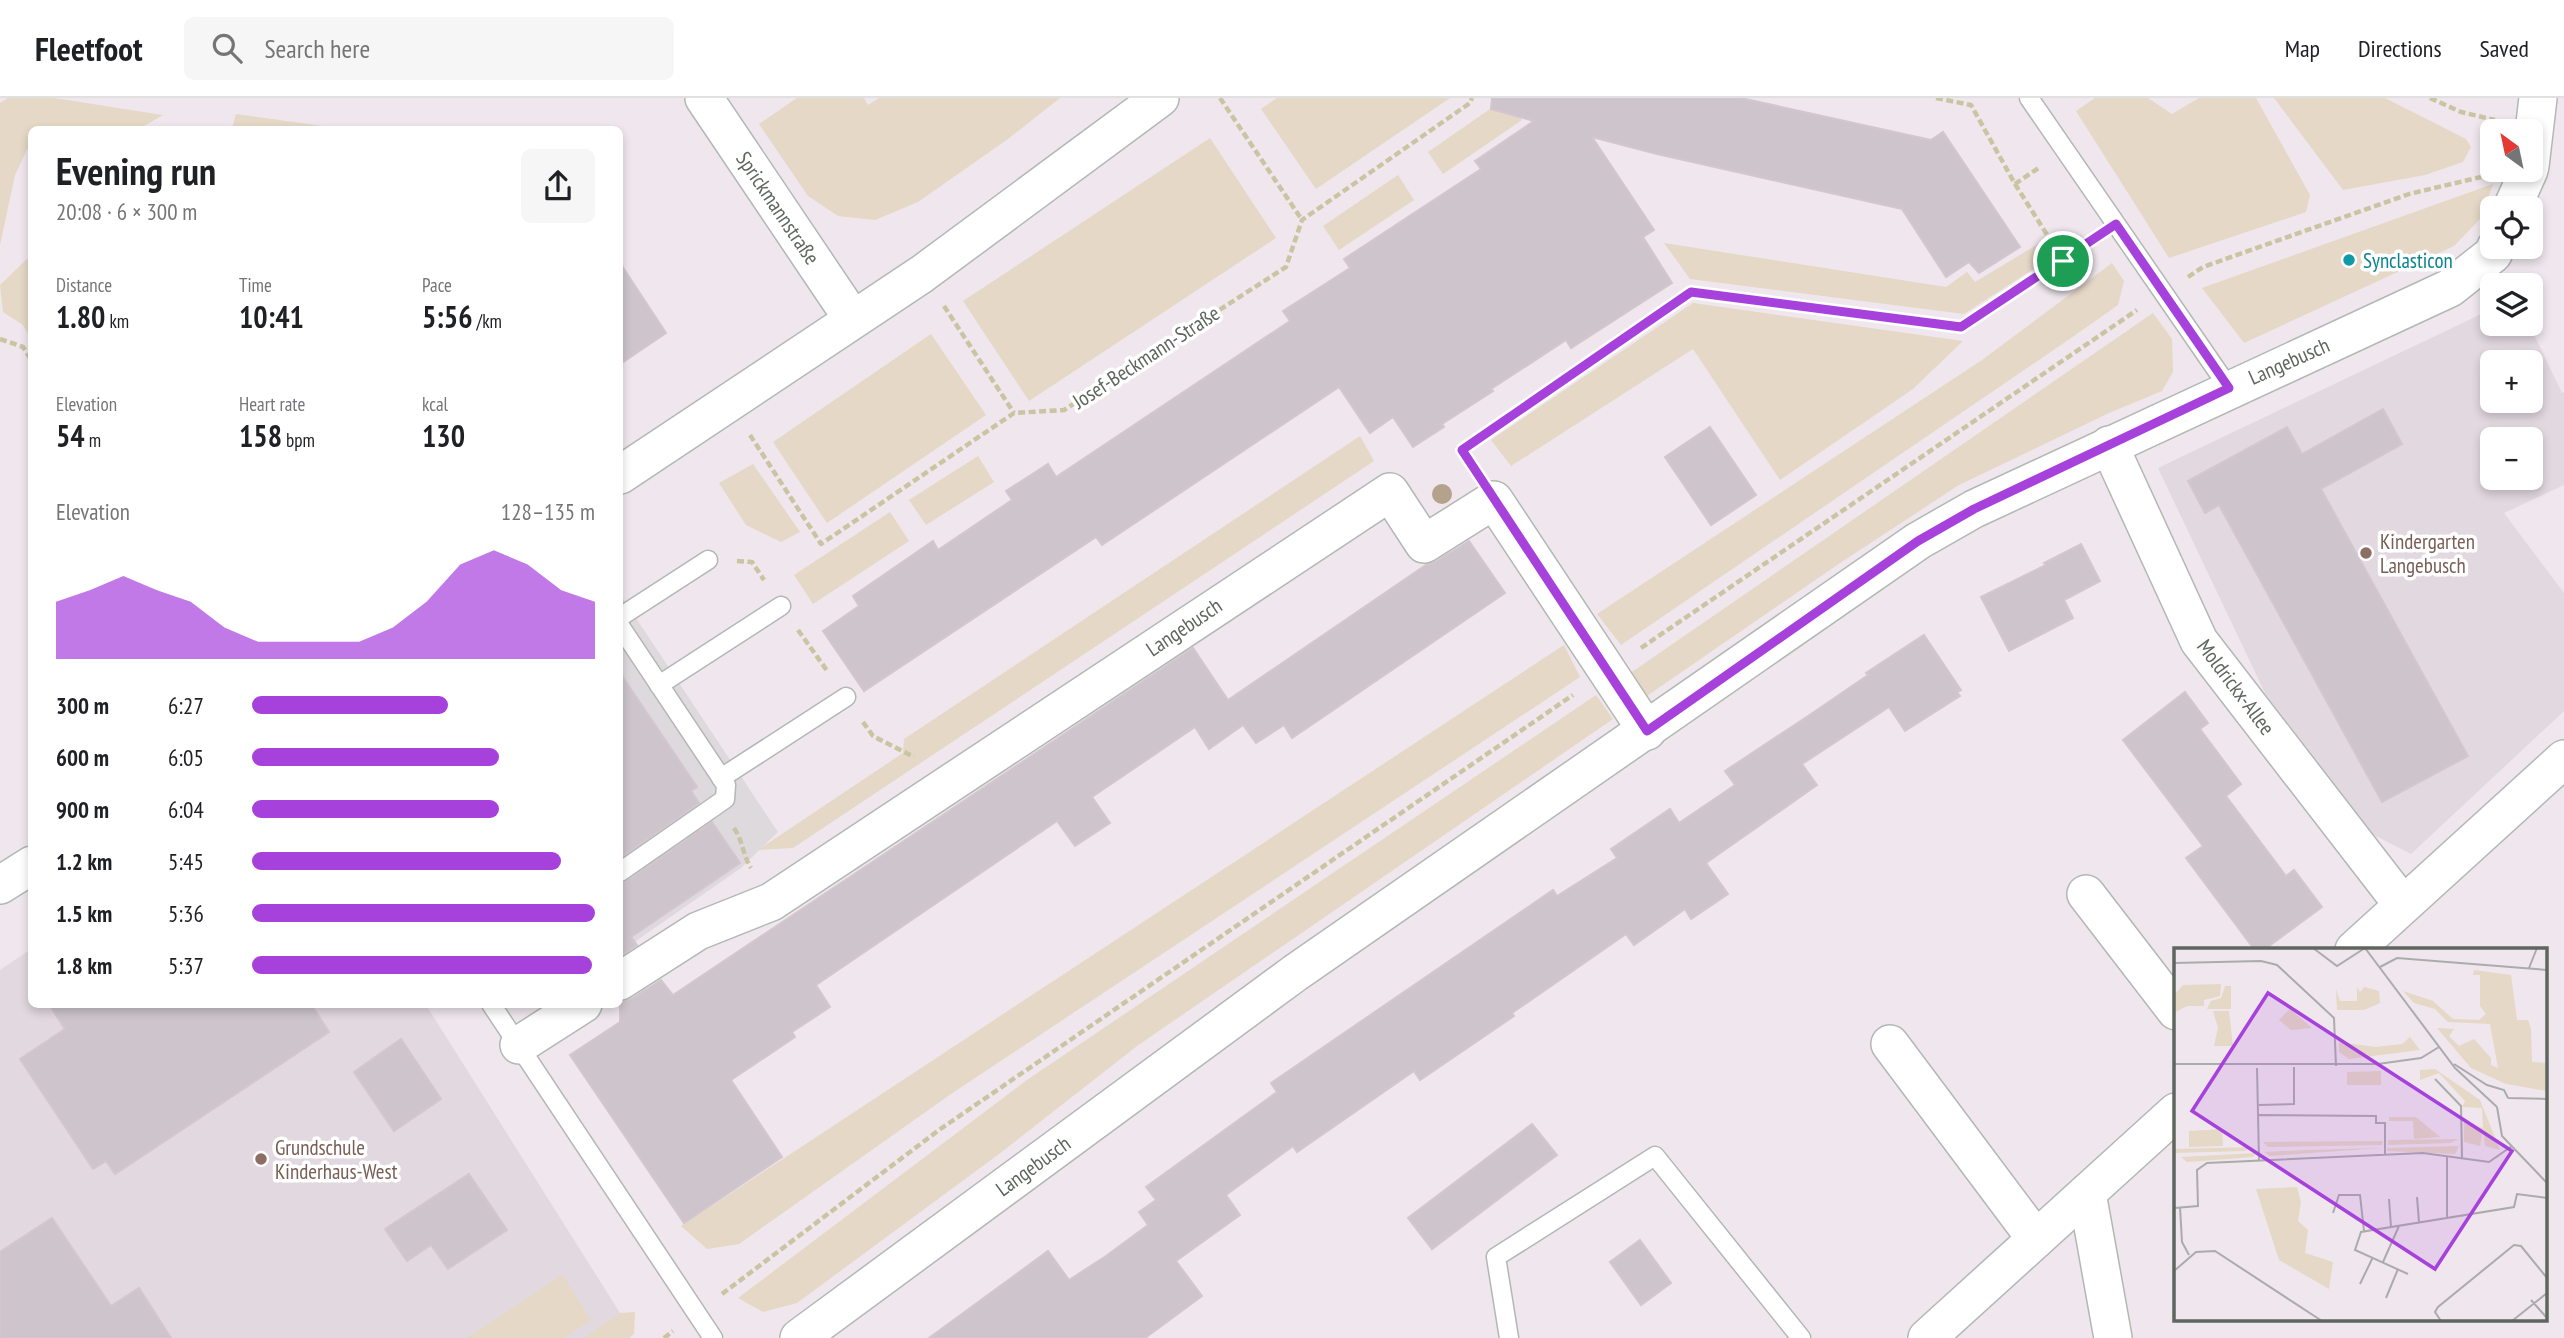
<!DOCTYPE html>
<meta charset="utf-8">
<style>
:root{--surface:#fff;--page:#f6f6f6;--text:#202124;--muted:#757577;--line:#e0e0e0;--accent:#a641dc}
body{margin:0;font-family:"PT Sans Narrow",sans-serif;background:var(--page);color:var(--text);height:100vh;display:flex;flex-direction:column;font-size:26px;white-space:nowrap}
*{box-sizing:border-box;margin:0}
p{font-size:23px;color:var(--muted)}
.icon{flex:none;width:38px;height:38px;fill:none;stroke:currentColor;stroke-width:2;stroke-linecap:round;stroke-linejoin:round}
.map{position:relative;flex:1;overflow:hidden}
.drawer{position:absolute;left:28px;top:28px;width:595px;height:882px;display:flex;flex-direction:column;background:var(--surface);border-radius:10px;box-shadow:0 4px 10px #0003}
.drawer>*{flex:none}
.needle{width:46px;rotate:327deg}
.controls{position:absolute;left:2480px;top:21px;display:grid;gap:14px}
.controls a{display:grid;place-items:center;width:63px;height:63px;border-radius:10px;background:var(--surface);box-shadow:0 4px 10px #0003;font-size:35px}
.pin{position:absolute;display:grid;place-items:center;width:60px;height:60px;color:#fff;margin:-30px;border:4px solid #fff;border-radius:50%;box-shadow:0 2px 7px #0007}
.round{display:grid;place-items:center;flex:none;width:74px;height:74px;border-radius:10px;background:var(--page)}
.overview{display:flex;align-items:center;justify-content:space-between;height:119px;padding:0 28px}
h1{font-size:38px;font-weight:700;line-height:52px}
.metrics{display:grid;grid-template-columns:repeat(3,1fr);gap:10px;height:119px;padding:7px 28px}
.metrics div{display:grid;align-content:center}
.metrics b{font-size:30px;font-weight:700}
.metrics small{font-size:19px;font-weight:400}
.metrics p{font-size:19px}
.chart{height:196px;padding:14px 28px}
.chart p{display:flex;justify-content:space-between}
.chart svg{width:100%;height:126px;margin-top:7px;fill:var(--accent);opacity:.7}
ul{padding:0 28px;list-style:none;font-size:23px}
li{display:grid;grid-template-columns:112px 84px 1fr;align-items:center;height:52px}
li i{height:18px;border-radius:9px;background:var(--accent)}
header{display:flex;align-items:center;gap:42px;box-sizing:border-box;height:98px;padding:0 35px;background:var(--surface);border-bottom:2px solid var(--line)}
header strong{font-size:33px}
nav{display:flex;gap:38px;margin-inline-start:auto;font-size:24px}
.search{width:490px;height:63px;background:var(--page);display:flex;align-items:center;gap:18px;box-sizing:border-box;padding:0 24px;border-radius:10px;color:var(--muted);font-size:26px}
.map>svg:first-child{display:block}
.industrial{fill:#ded9dd}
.education{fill:#e2d8df;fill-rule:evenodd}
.green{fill:#e5d8c6}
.building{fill:#cdc5cb;stroke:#d4c6d0;stroke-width:2}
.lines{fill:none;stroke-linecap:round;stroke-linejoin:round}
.service-casing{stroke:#b2b8b3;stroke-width:21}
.minor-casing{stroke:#b2b8b3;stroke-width:40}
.path{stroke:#c9c4a2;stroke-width:4.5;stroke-dasharray:7 3.5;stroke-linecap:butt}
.service{stroke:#fff;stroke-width:18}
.minor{stroke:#fff;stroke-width:37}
.tree{fill:#b5a28d}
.route-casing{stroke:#fff;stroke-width:14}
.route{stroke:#a641dc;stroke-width:9}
.culture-dot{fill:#0f9aa8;stroke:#fff;stroke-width:2.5}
.education-dot{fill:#8d6e63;stroke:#fff;stroke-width:2.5}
.labels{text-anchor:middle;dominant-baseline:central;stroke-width:7;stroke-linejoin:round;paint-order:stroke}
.street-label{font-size:21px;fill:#5f665f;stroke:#fff}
.culture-label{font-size:21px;fill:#0d838f;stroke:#fff;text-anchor:start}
.education-label{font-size:21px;fill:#785e54;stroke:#fff;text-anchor:start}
.inset-road{fill:none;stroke:#acabac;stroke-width:2}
.view{fill:#a641dc;fill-opacity:0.15;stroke:#a641dc;stroke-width:3.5}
.inset-edge{fill:none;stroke:#5f665f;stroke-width:3.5}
</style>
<header>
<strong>Fleetfoot</strong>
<div class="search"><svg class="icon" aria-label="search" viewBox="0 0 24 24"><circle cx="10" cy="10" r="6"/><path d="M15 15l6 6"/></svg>Search here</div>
<nav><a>Map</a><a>Directions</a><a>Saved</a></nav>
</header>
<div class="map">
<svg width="2564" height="1240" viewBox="0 0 2564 1240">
<rect width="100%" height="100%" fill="#efe7ed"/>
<polygon class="industrial" points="620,496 778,734 741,770 620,854"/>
<g class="education">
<path d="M2492,211v15h37l33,69 2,-1v93l-60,28 60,80v118l-153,143 -41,-21 -105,-140 -107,-225zM2492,264h38v39h-38zM2492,341h38v39h-38z"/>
<polygon points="31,851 32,906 426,907 620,1215 583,1240 0,1240 0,872"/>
</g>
<g class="green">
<polygon points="8,0 54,0 163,17 139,31 32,32 31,43 15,77 0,147 0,5"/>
<polygon points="797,0 864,0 868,7 879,0 1060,0 1008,41 918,104 875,122 838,118 808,98 759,26"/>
<polygon points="1277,0 1450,0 1316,91 1261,11"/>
<polygon points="1506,0 1522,22 1443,76 1428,54"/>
<polygon points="2095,0 2148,0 2172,16 2199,0 2256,0 2310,97 2306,114 2169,160 2076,13"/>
<polygon points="2274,0 2385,0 2466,41 2471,49 2463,64 2425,77 2343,92"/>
<polygon points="236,16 344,31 232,31"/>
<polygon points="1210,40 1276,140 1029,303 963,203"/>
<polygon points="1398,77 1414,102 1339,152 1323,128"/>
<polygon points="2493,86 2481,120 2454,148 2244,245 2202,190"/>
<polygon points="1664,145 1946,189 1967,174 1975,184 2040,145 2047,162 1964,216 1690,181"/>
<polygon points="31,160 31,241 23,227 3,214 0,187 26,162"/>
<polygon points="2112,165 2124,183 2118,207 2074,238 1621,547 1597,516 1982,262"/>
<polygon points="1693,205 1963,243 1913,291 1780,382 1693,251 1511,368 1491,342"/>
<polygon points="2153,215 2172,241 2173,274 2162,293 2109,315 1959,387 1837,467 1644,600 1629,576"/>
<polygon points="931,236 986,317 827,425 773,344"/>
<polygon points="1360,338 1374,363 793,750 758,752 903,655 904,641"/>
<polygon points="978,358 994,384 926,427 909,402"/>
<polygon points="753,366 800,434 781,444 746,427 719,385"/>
<polygon points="890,414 909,443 813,506 794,477"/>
<polygon points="1564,547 1580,579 951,996 739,1146 707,1151 681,1128"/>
<polygon points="1596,597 1613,621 1137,948 999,1056 797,1205 763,1214 738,1200 1027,982"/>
<polygon points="562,1177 591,1222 564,1240 467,1240"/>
<polygon points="635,1214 634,1236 629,1240 583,1240 620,1215"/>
</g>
<g class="building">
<polygon points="1492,0 1741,0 1931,42 1943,34 2020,149 1979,175 1969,164 1946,179 1902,111 1657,56 1592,39 1654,132 1643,139 1672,185 1571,250 1566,242 1491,291 1493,293 1442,326 1444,329 1413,349 1393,319 1370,335 1339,289 1102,447 1096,439 864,593 823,533 859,508 853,498 933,443 938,452 1012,402 1006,393 1048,366 1056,379 1290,223 1283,213 1350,170 1344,161 1481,71 1475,63 1534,23 1491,11"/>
<polygon points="620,165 666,235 620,266"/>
<polygon points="2383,311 2402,346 2321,391 2468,658 2382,704 2219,407 2205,415 2188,383 2287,329 2302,356"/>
<polygon points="1710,329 1756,397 1711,427 1665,359"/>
<polygon points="1469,443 1505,495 1436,542 1292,640 1284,627 1256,645 1243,627 1209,651 1195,629 1092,699 1110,725 1075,748 1057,723 816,887 830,909 792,934 795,939 731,982 782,1059 684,1125 570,957 620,924 620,904 631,901 661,882 673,897 1193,550 1228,602 1426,467 1435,464"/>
<polygon points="2081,446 2100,483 2064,502 2073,520 2009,553 1981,499 2046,467 2044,465"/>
<polygon points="1924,537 1961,592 1957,594 1960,598 1905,633 1889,609 1802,666 1817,687 1706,765 1728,796 1691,821 1685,811 1634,847 1626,836 1512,915 1514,918 1420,982 1414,973 1297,1054 1293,1048 1226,1097 1240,1117 1176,1163 1202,1198 1145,1240 929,1240 1048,1153 1069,1182 1106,1158 1148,1127 1139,1114 1156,1102 1146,1089 1277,994 1271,985 1553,792 1557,798 1617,760 1611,751 1670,711 1679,725 1735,687 1725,673 1814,614 1868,577 1866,575"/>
<polygon points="620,575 697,689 691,693 699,705 620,760"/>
<polygon points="2185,594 2208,625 2200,631 2241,686 2226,698 2286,778 2294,772 2322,809 2265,851 2254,851 2186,760 2203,748 2123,642"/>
<polygon points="712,724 740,765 631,839 637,847 620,858 620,785 626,783"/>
<polygon points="49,906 311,906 329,934 115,1076 106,1063 93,1071 20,961 65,931"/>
<polygon points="401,941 441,1001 394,1033 354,974"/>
<polygon points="1532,1026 1557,1057 1432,1151 1408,1120"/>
<polygon points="469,1076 507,1132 448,1171 431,1147 407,1163 385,1131"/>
<polygon points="52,1120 111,1208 139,1190 171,1240 0,1240 0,1154"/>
<polygon points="1640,1142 1671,1185 1641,1207 1610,1164"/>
</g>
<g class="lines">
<defs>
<g id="service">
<polyline points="2029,0 2229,290"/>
<polyline points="620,519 708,462"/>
<polyline points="620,528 726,687 725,701 620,774"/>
<polyline points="659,587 781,508"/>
<polyline points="721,680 846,599"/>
<polyline points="491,906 713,1240"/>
<polyline points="1509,1240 1496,1159 1655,1058 1801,1240"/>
</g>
<g id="minor">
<polyline points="704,0 852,220"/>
<polyline points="2530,68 2538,0"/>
<polyline points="2512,110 2529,72"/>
<polyline points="2109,347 2199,543 2403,807"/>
<polyline points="620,377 922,176 1160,0"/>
<polyline points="0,787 32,767"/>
<polyline points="2086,796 2176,913"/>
<polyline points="2354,852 2564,661"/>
<polyline points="620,883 698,833 771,804 1390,394 1424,446 1494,402 1647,633"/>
<polyline points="1890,946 2036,1141"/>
<polyline points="519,947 583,906"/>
<polyline points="2087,1095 2113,1240"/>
<polyline points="799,1240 1295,875 1918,443 1974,411 2450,190 2493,156 2496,149"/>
<polyline points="1927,1240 2176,1014"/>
</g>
</defs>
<use href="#service" class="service-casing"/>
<use href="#minor" class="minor-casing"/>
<g class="path">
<polyline points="1220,0 1302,122"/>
<polyline points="1936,0 1971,7 2015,86 2040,69"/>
<polyline points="2430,0 2461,14 2495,22"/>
<polyline points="2015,86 2063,162"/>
<polyline points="2188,179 2203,169 2409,96 2481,79"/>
<polyline points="944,208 1014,315"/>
<polyline points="0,241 23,249 32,263"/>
<polyline points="750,337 821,446 1014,315 1064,312 1286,169 1302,122 1470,5 1472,0"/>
<polyline points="1472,368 1462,352 1691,194 1961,229 2090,144"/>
<polyline points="737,463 752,464 764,482"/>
<polyline points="798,532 828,574"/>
<polyline points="1641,550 2137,212"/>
<polyline points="863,624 873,638 914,659"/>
<path d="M734,730c9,13 9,28 17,40"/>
<polyline points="722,1196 939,1032 1573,597"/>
<polyline points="664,1240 673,1233"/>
</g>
<use href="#service" class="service"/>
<use href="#minor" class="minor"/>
</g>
<circle class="tree" cx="1442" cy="396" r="10"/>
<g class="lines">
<defs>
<polygon id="route" points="2116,126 2229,290 1974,411 1918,443 1647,633 1462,352 1691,194 1961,229"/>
</defs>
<use href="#route" class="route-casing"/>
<use href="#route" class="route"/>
</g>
<circle class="culture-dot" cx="2349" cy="162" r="7"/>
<g class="education-dot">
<circle cx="2366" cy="455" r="7"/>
<circle cx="261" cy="1061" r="7"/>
</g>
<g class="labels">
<g class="street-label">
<text transform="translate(778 110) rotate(56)">Sprickmannstraße</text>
<text transform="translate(1146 259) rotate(-33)">Josef-Beckmann-Straße</text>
<text transform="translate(2289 263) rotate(-24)">Langebusch</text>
<text transform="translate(1184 529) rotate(-34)">Langebusch</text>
<text transform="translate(2236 589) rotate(53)">Moldrickx-Allee</text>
<text transform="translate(1033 1068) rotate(-36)">Langebusch</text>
</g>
<g class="culture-label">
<text x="2363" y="162">Synclasticon</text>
</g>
<g class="education-label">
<text x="2380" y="443">Kindergarten<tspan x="2380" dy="24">Langebusch</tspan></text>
<text x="275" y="1049">Grundschule<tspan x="275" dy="24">Kinderhaus-West</tspan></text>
</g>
</g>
<g transform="translate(2174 850)">
<rect width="373" height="373" fill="#efe7ed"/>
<path d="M300,22l37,5 6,45h11l3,9 1,33 15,1v28l-41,-7 -35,-16 -34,-40 17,1 -5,7 10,10 15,-7 17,19v7l7,3 -8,-44 -42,-2 -13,-13 -21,-6 -11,-12 30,10 20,18 26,1 7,-6 -6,-8v-31h-7zM47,36l-1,12 -16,4v6h-17l-13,7v-18l9,-10zM51,38h6v23h-24l4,-8 10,-3zM183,39l3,5 4,-5 15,4 1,12 -16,7h-27l-1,-21 4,12h17zM116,61l21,18v1l-20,2 -12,-10zM55,63l4,35h-19l4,-18 -5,-17zM236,89l10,13 -71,9 -10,-7v-10l37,5 26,-3zM261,121l45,31 20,50 -15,-4 -2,-17 -3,17 -16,-4v-20l19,6 -1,-20 -20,-1 3,-6 -26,-28 -19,7v-10zM207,123v14h-34v-13zM215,169h27l24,20 -26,2 -1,-18h-24zM48,181l1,17 -34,1v-16zM285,191l-9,4 -62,2v-5zM209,193l-1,4 -114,2 -5,-5zM285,198l-4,8 -68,-3v-3zM80,199l-10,4 -70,2v-4zM209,200l-113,8 -6,-4 41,-2zM82,205l-3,4 -66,5 -6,-5zM123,239l4,15 -3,19 10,9 -3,23 28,9 -4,27 -50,-29 -23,-71z" fill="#e5d8c6"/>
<path class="inset-road" d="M139,0l24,18 28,-18M191,0l90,120 42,39M0,15l87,-2 16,4 57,53 2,48M206,19l17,-9 150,12M355,20l8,-20M0,116h204l43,-6 18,-11M280,116l33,21 17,5 4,8M83,120l2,92M261,131l26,27 1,52M334,150l39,1M85,157l35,-1v-37M323,159l5,29 45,47M85,167l117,1v7h9v32M243,249l2,25M215,251l2,28M6,259l2,35 7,13M0,260l24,-2 -1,-36 10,-7 216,-10 66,9 23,-16M159,265l6,-18h21l4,36M273,270v-62M209,314l16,-36M0,323l22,-19 19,-1 107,70M234,326l-53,-24 6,-18 153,-25 3,-13 30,4M186,336l13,-27M212,350l12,-29M357,352l16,18M267,373l-6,-9 3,-5 76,-62 7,1 26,32M338,373l35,-28"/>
<path class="view" d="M94,45l244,158 -77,118 -243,-158z"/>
<rect width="373" height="373" class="inset-edge"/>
</g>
</svg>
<div class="controls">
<a><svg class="needle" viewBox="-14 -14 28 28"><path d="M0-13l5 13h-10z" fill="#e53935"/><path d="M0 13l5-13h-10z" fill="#757577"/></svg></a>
<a><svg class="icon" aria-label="locate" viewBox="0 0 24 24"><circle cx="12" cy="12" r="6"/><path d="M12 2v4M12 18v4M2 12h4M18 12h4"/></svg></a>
<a><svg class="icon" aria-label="layers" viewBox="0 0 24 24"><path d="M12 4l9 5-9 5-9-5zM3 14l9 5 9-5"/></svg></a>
<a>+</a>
<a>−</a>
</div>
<div class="pin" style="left:2063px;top:163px;background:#1e9e55"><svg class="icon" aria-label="arrive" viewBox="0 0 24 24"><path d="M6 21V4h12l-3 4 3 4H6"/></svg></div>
<section class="drawer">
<div class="overview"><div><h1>Evening run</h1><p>20:08 · 6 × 300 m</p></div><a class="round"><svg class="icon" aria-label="share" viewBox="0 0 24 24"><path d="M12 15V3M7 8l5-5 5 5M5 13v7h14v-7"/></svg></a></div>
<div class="metrics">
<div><p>Distance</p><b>1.80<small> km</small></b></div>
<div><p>Time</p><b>10:41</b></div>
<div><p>Pace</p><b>5:56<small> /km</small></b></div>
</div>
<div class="metrics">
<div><p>Elevation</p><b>54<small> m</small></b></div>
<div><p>Heart rate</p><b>158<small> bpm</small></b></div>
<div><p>kcal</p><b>130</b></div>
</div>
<div class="chart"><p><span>Elevation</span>128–135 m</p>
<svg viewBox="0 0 160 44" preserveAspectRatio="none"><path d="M0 44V24L10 20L20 15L30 20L40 24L50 33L60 38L70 38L80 38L90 38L100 33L110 24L120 11L130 6L140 11L150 20L160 24V44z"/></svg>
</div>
<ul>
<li><b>300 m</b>6:27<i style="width:57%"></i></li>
<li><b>600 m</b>6:05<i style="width:72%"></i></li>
<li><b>900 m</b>6:04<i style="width:72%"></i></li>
<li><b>1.2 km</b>5:45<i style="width:90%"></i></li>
<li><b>1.5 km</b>5:36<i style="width:100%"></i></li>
<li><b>1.8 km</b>5:37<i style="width:99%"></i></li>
</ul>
</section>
</div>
